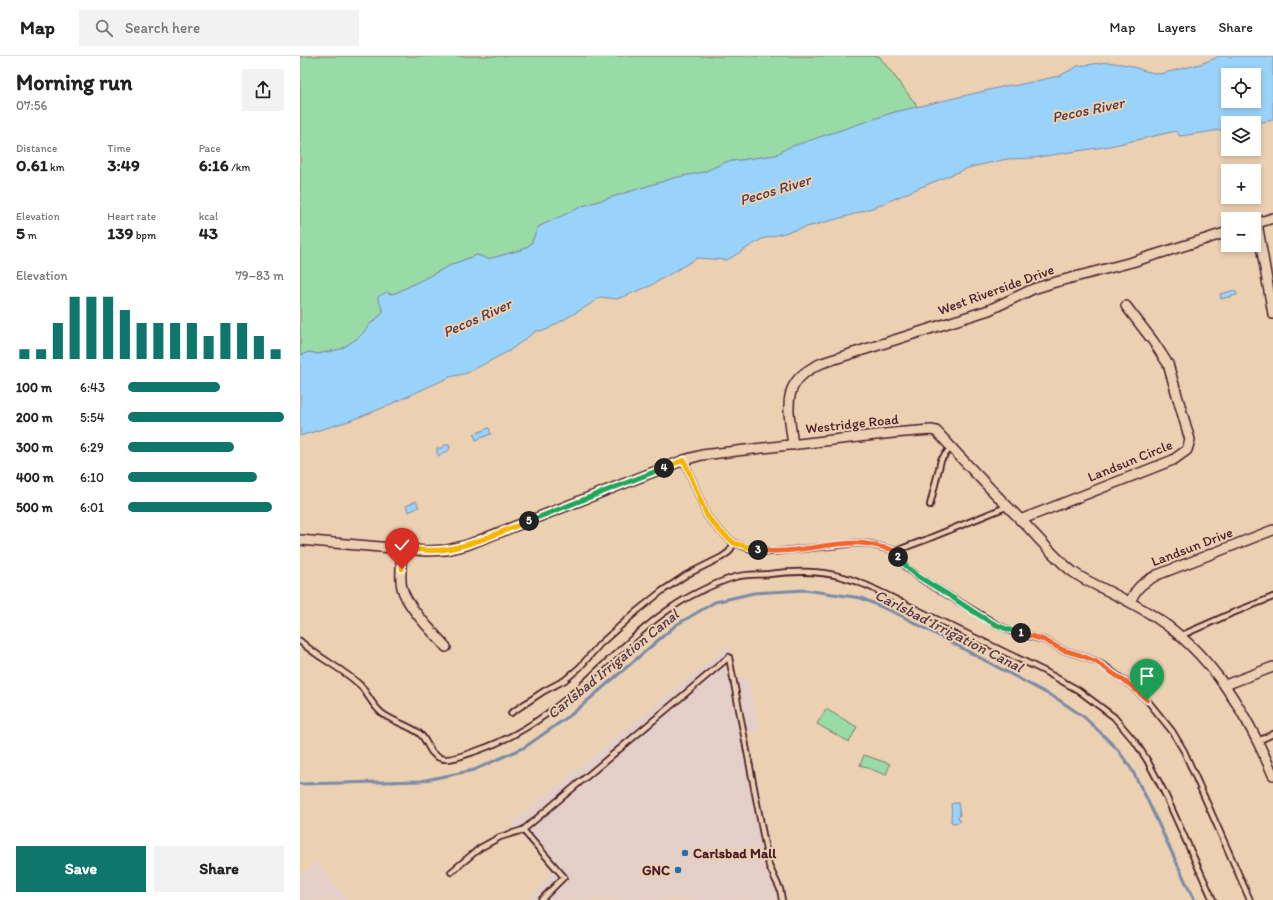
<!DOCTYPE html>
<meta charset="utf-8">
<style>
:root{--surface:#fff;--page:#f2f2f2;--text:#222;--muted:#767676;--line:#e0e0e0;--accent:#0f766e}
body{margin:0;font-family:Itim,sans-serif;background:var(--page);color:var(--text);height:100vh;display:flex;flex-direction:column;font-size:15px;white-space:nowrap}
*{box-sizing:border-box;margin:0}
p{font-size:13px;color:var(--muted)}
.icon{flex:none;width:22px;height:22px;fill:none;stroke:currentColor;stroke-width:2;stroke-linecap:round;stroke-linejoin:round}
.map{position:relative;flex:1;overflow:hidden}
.details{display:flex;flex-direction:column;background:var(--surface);width:300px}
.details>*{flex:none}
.tools{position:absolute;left:921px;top:12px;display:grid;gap:8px}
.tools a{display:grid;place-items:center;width:40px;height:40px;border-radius:0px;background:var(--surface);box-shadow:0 2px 6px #0003;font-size:20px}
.pin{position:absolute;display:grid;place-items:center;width:34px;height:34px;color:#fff;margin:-41px -17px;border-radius:50% 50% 50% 0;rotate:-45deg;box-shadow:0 0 4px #0007}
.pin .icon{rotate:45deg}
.km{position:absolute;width:20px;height:20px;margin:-10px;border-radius:50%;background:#222;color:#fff;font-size:11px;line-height:20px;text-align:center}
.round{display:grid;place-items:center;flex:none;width:42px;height:42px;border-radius:0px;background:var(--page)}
.headline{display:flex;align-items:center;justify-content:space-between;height:68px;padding:0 16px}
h1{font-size:22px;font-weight:700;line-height:30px}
.stats{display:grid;grid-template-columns:repeat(3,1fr);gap:6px;height:68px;padding:4px 16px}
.stats div{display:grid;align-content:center}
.stats b{font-size:17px;font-weight:700}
.stats small{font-size:11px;font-weight:400}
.stats p{font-size:11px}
.chart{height:112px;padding:8px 16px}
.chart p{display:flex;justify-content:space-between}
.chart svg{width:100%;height:72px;margin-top:4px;stroke:var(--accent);stroke-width:6}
.cta{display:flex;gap:8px;margin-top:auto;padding:8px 16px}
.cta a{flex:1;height:46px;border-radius:0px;background:var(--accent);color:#fff;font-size:16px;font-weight:700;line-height:46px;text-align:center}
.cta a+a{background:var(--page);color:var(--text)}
ul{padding:0 16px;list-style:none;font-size:13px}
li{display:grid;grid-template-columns:64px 48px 1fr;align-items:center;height:30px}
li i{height:10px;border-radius:5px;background:var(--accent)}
header{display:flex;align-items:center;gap:24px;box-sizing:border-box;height:56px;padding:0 20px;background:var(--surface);border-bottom:1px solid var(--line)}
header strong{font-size:19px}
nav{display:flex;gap:22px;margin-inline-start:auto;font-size:14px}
.search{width:280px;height:36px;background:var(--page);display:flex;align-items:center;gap:10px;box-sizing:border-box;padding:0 14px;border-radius:0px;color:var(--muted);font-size:15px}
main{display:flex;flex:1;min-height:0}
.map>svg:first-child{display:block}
.built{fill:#e4cec8}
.green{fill:#98dba6;stroke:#717d68}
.water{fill:#9ad3fa;stroke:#7a8ba7;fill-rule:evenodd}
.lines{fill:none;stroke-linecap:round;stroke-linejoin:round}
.stream{stroke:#7a8ba7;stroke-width:3}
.service-casing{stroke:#4a1f2b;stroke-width:8}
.minor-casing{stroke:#4a1f2b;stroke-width:12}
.service{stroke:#ebd0b2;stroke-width:4.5}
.minor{stroke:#ebd0b2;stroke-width:9}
.split-1-casing{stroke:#fff;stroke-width:8}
.split-2-casing{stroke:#fff;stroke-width:8}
.split-3-casing{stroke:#fff;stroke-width:8}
.split-4-casing{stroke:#fff;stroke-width:8}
.split-5-casing{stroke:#fff;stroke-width:8}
.split-6-casing{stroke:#fff;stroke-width:8}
.split-1{stroke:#f0652b;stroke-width:5}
.split-2{stroke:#22a559;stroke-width:5}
.split-3{stroke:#f0652b;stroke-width:5}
.split-4{stroke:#f5b400;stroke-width:5}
.split-5{stroke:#22a559;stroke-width:5}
.split-6{stroke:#f5b400;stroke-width:5}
.poi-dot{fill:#1f6fb2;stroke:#ebd0b2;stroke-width:1.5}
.labels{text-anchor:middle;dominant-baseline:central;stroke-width:4;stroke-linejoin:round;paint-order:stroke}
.street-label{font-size:14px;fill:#4a1f2b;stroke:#ebd0b2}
.poi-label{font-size:14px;font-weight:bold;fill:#4a1f2b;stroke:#ebd0b2;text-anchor:start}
.water-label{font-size:15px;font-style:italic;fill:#563a4a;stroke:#ebd0b2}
</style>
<header>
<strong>Map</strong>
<div class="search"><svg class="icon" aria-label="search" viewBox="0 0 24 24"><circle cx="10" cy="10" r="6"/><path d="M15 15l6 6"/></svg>Search here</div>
<nav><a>Map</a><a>Layers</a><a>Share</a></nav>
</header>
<main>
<section class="details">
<div class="headline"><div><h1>Morning run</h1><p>07:56</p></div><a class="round"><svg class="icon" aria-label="share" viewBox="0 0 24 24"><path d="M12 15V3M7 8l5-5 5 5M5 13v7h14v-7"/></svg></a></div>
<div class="stats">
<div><p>Distance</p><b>0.61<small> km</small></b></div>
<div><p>Time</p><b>3:49</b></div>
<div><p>Pace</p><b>6:16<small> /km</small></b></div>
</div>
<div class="stats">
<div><p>Elevation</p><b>5<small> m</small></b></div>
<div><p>Heart rate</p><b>139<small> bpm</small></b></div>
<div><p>kcal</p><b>43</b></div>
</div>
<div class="chart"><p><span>Elevation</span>79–83 m</p>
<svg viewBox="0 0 160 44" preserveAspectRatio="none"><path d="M5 44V38M15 44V38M25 44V22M35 44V6M45 44V6M55 44V6M65 44V14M75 44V22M85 44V22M95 44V22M105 44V22M115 44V30M125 44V22M135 44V22M145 44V30M155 44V38"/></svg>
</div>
<ul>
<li><b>100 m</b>6:43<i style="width:59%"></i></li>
<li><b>200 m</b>5:54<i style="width:100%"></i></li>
<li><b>300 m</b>6:29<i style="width:68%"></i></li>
<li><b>400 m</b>6:10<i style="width:83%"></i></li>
<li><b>500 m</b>6:01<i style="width:92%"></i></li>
</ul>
<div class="cta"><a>Save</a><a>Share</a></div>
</section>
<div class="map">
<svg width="973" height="844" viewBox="0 0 973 844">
<rect width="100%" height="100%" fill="#ebd0b2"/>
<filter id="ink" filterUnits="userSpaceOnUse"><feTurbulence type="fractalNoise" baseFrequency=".025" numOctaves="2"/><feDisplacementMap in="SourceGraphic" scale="8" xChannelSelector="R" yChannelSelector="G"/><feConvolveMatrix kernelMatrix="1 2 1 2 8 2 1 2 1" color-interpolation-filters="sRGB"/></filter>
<g filter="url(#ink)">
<g class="built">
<polygon points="430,588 437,624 448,622 459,675 448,678 474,808 485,830 487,844 229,844 252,816 211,767"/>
<polygon points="17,806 47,844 0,844 0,819"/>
</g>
<g class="green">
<polygon points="0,0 579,0 618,51 595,56 488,92 476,99 426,106 404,116 374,122 283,150 238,171 231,188 221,194 188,203 177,199 153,208 96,237 90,238 78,243 82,250 83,256 80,260 69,269 64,276 58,282 41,293 18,298 9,296 4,298 0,299"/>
<polygon points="526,653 557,671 549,686 517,668"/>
<polygon points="564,699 590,708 586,719 560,709"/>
</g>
<g class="water">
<path d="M918,0h55v64l-19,4 -26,-1v6l-48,7 -4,-5 -66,15 -78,12 -25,1 -36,8 -50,20 -43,19 -30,10 -86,23 -35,21 -30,-2 -47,28 -33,13 -17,-2 -11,8 -43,25 -10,1 -27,20 -42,22 -17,4 -70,32 -28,11 -52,16v-81l4,-1 5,-2 9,2 23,-5 17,-11 6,-6 5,-7 11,-9 3,-4c-1,-6 -5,-10 -5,-15l8,-5 4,2 6,-1 57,-29 24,-9 11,4 33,-9 10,-6 7,-17 45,-21 91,-28 30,-6 22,-10 50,-7 11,-7 108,-36 115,-27 3,1 46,-10 19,-10 30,-4 20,3 17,6 15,3 40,-10 16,-6zM928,19h26v26h-26z"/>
<polygon points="935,234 937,239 921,243 920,238"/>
<polygon points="189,372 191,378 176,384 174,378"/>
<polygon points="145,389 149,389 150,392 147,396 144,396 139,400 137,398 137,392 141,392"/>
<polygon points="116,445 119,451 109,456 106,450"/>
<path d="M655,747h3l2,12 -2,3 3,3 -6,2 -4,-1c0,-6 1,-11 0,-18z"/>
</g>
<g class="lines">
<polyline class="stream" points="0,728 121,725 174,714 225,691 272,658 376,569 415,546 454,537 505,534 561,542 598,558 759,644 784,661 802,678 818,694 832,714 846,741 894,844"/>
<defs>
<g id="service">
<polyline points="384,404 407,460 419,474 434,487 454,494 471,496 483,495 556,487 569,488 593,494 598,494 625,484 706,451"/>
<polyline points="630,449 641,404 651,391"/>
<polyline points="593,494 607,512 623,524 696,568 713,576 744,584 763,594 780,599 795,605 806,611 830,629 847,644 872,675 884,695 950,844"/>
<polyline points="880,580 930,558 973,541"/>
<path d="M0,585c18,17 42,27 60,44 8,9 13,22 23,29 11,8 25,11 36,19 9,7 9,21 21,25 10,4 29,-5 39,-8 44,-15 82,-44 115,-76 25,-23 49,-47 77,-66 17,-12 44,-25 64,-31 11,-3 23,-2 34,-3 25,-3 49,-4 74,3 8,2 17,6 25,9l176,85 34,19 36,27 22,26 11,17 17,32 49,108"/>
<polyline points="211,657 244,635 265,624 280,611 300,588 337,555 362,535 386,519 422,501 429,496 434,487"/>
<polyline points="958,685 973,678"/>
<polyline points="223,774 264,821 241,844"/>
<polyline points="151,816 180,792 200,781 223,774 429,601 469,810 480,833 482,844"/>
</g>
<g id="minor">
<polyline points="957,167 973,258"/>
<polyline points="954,168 973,162"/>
<path d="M493,389c-5,-39 -13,-64 29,-82l167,-53 44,-21 19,-6 80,-21 96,-30"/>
<polyline points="720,464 873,404 887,394 890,384 868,308 853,285 826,250"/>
<path d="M0,484l126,11 21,-1 20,-5 179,-70 38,-15 18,-5 191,-22 38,-3 5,1 4,4c28,31 57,61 86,90 15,16 30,34 47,47 11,8 23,13 35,19 16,8 32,16 47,26 57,37 92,97 118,158"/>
<path d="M102,492c0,13 -3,28 0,40 5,19 31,44 44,59"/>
<path d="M830,546c7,-16 13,-19 27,-27l116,-45"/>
<polyline points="925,629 973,611"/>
</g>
</defs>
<use href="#service" class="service-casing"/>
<use href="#minor" class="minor-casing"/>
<use href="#service" class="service"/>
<use href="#minor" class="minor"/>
</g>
</g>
<g class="lines" filter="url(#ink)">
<defs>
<polyline id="split-1" points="721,577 744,584 763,594 780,599 795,605 830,629 847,644"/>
<path id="split-2" d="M598,501c13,18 34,27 52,39 22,14 44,32 71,37"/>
<path id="split-3" d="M458,494c33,5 65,-7 99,-7 12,0 24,4 36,7l5,7"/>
<polyline id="split-4" points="364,412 384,404 407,460 419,474 434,487 458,494"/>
<polyline id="split-5" points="229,465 364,412"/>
<path id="split-6" d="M102,513v-21c15,2 31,4 46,1 28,-5 55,-18 81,-28"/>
</defs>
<use href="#split-1" class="split-1-casing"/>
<use href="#split-2" class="split-2-casing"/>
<use href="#split-3" class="split-3-casing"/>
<use href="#split-4" class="split-4-casing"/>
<use href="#split-5" class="split-5-casing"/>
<use href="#split-6" class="split-6-casing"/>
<use href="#split-1" class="split-1"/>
<use href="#split-2" class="split-2"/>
<use href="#split-3" class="split-3"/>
<use href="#split-4" class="split-4"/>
<use href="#split-5" class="split-5"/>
<use href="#split-6" class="split-6"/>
</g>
<g class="poi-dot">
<circle cx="385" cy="797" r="4"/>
<circle cx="378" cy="814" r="4"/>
</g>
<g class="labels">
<g class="street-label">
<text transform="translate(696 234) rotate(-20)">West Riverside Drive</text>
<text transform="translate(552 368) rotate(-6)">Westridge Road</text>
<text transform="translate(830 405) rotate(-22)">Landsun Circle</text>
<text transform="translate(892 491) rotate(-21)">Landsun Drive</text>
</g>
<g class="poi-label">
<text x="393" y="797">Carlsbad Mall</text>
<text x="370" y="814" text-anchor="end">GNC</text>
</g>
<g class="water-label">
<text transform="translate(788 54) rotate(-12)">Pecos River</text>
<text transform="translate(475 134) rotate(-17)">Pecos River</text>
<text transform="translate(177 262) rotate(-24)">Pecos River</text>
<text transform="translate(649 575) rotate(27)">Carlsbad Irrigation Canal</text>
<text transform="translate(313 608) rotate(-39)">Carlsbad Irrigation Canal</text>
</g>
</g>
</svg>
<div class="tools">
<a><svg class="icon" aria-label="locate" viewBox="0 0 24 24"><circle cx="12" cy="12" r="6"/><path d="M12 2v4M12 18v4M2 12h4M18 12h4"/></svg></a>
<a><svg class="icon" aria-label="layers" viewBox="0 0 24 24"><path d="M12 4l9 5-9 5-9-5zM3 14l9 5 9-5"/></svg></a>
<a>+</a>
<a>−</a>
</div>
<div class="pin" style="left:847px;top:644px;background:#1e9e55"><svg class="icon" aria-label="arrive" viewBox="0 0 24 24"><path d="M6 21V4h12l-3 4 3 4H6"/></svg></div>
<div class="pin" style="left:102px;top:513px;background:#d93025"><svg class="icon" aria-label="check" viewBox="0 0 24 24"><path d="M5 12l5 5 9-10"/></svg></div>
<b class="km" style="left:721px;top:577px">1</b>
<b class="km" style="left:598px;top:501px">2</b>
<b class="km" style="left:458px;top:494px">3</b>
<b class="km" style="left:364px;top:412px">4</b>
<b class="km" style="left:229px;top:465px">5</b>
</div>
</main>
